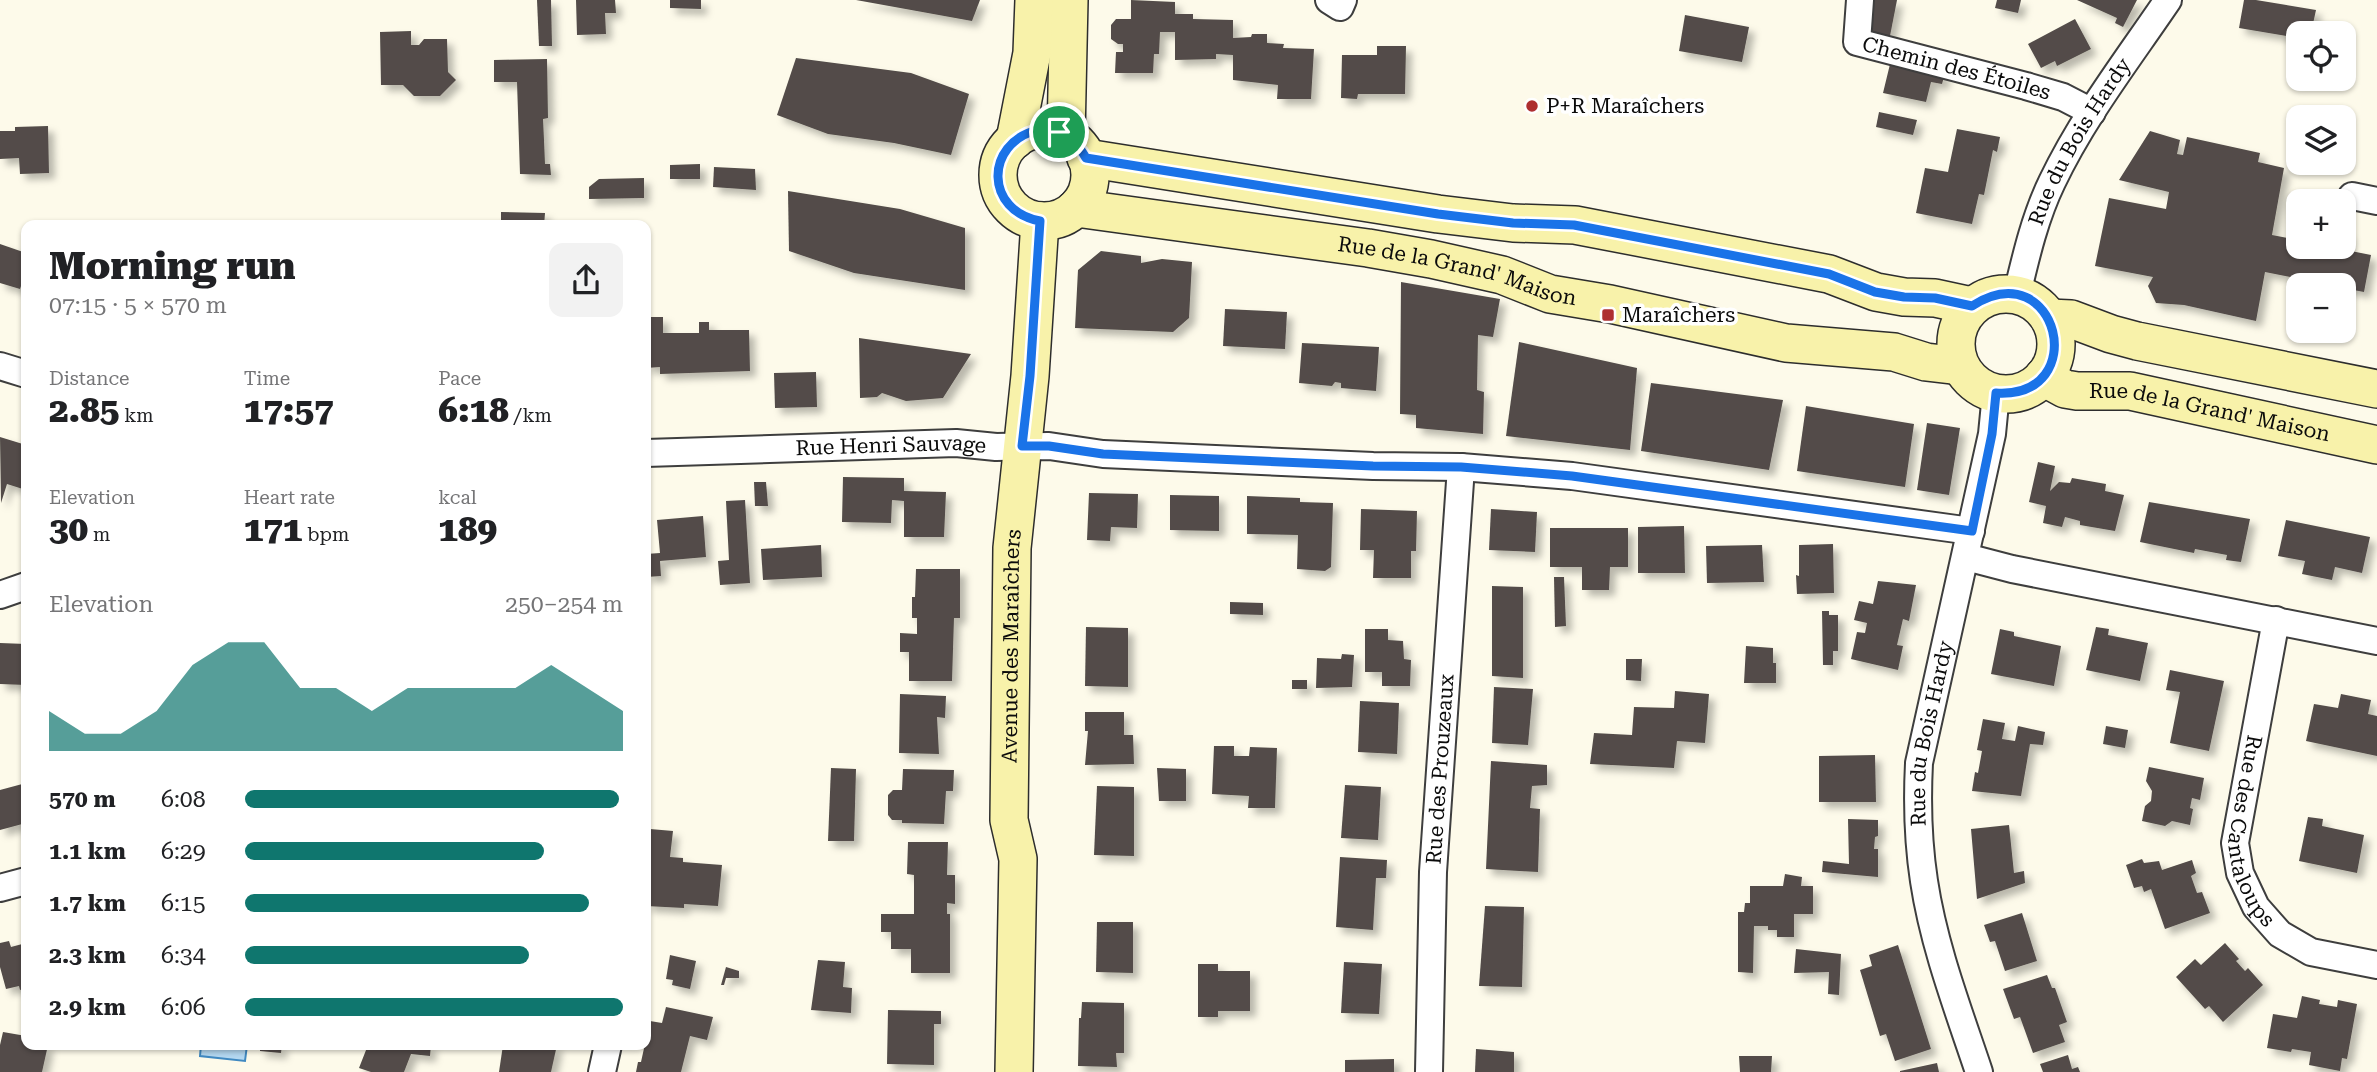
<!DOCTYPE html>
<meta charset="utf-8">
<style>
:root{--surface:#fff;--page:#f2f2f2;--text:#202124;--muted:#757577;--accent:#0f766e}
body{margin:0;font-family:"Roboto Serif",serif;background:var(--page);color:var(--text);height:100vh;display:flex;flex-direction:column;font-size:26px;white-space:nowrap}
*{box-sizing:border-box;margin:0}
p{font-size:23px;color:var(--muted)}
.icon{flex:none;width:38px;height:38px;fill:none;stroke:currentColor;stroke-width:2;stroke-linecap:round;stroke-linejoin:round}
.map{position:relative;flex:1;overflow:hidden}
.panel{position:absolute;left:21px;top:220px;width:630px;height:830px;display:flex;flex-direction:column;background:var(--surface);border-radius:14px;box-shadow:0 2px 5px #0004}
.panel>*{flex:none}
.controls{position:absolute;left:2286px;top:21px;display:grid;gap:14px}
.controls a{display:grid;place-items:center;width:70px;height:70px;border-radius:14px;background:var(--surface);box-shadow:0 2px 5px #0004;font-size:35px}
.pin{position:absolute;display:grid;place-items:center;width:60px;height:60px;color:#fff;margin:-30px;border:4px solid #fff;border-radius:50%;box-shadow:0 2px 7px #0007}
.round{display:grid;place-items:center;flex:none;width:74px;height:74px;border-radius:14px;background:var(--page)}
.headline{display:flex;align-items:center;justify-content:space-between;height:119px;padding:0 28px}
h1{font-size:38px;font-weight:800;line-height:52px}
.metrics{display:grid;grid-template-columns:repeat(3,1fr);gap:10px;height:119px;padding:7px 28px}
.metrics div{display:grid;align-content:center}
.metrics b{font-size:35px;font-weight:800}
.metrics small{font-size:19px;font-weight:400}
.metrics p{font-size:19px}
.chart{height:196px;padding:14px 28px}
.chart p{display:flex;justify-content:space-between}
.chart svg{width:100%;height:126px;margin-top:7px;fill:var(--accent);opacity:.7}
ul{padding:0 28px;list-style:none;font-size:23px}
li{display:grid;grid-template-columns:112px 84px 1fr;align-items:center;height:52px}
li i{height:18px;border-radius:9px;background:var(--accent)}
.map>svg:first-child{display:block}
.water{fill:#b3d7f0;stroke:#4089c1;stroke-width:2}
.building{fill:#524c48;filter:url(#shadow)}
.lines{fill:none;stroke-linecap:round;stroke-linejoin:round}
.minor-casing{stroke:#3e3e3e;stroke-width:30}
.secondary-casing{stroke:#2d2d2d;stroke-width:40}
.minor{stroke:#fff;stroke-width:26}
.secondary{stroke:#f8f2aa;stroke-width:37}
.route-casing{stroke:#fff;stroke-width:14}
.route{stroke:#1a73e8;stroke-width:9}
.poi-dot{fill:#ae2f31;stroke:#fff;stroke-width:2.5}
.labels{text-anchor:middle;dominant-baseline:central;stroke-width:7;stroke-linejoin:round;paint-order:stroke}
.street-label{font-size:21px;fill:#0b0b0b;stroke:#fff}
.poi-label{font-size:21px;fill:#0b0b0b;stroke:#fff;text-anchor:start}
</style>
<div class="map">
<svg width="2377" height="1072" viewBox="0 0 2377 1072">
<defs>
<filter id="shadow"><feDropShadow dx="6" dy="6" stdDeviation="3.5" flood-color="#0004"/></filter>
</defs>
<rect width="100%" height="100%" fill="#fdfaea"/>
<polygon class="water" points="201,1045 247,1045 245,1061 200,1056"/>
<g class="building">
<polygon points="537,0 551,0 552,46 539,46"/>
<polygon points="576,0 615,0 616,13 605,13 606,34 577,35"/>
<polygon points="670,0 701,0 701,9 670,8"/>
<polygon points="856,0 980,0 972,21"/>
<polygon points="1131,0 1175,2 1175,14 1193,14 1193,19 1233,20 1233,38 1251,37 1252,34 1267,34 1267,43 1284,44 1283,48 1314,49 1311,99 1277,99 1278,85 1233,80 1233,55 1216,54 1216,59 1175,60 1175,32 1160,32 1159,54 1154,54 1153,73 1115,73 1116,52 1123,52 1123,44 1118,44 1111,39 1111,25 1116,19 1131,19"/>
<polygon points="1873,0 1897,0 1890,36 1868,31"/>
<polygon points="1997,0 2021,0 2018,13 1995,8"/>
<polygon points="2077,0 2137,0 2123,27 2115,23 2117,18"/>
<polygon points="2244,0 2256,0 2316,10 2311,33 2298,33 2298,38 2239,28"/>
<polygon points="1685,15 1749,27 1742,62 1679,51"/>
<polygon points="2075,19 2091,49 2057,66 2055,61 2041,68 2028,44"/>
<polygon points="411,31 411,45 419,45 424,39 447,39 448,72 456,80 440,96 414,96 403,85 381,85 380,32"/>
<polygon points="1377,46 1406,46 1405,94 1358,94 1357,99 1341,98 1342,55 1377,55"/>
<polygon points="796,58 911,73 969,94 951,155 894,143 828,134 777,115"/>
<polygon points="547,59 548,118 543,119 544,140 545,164 550,164 551,175 520,174 517,82 494,82 494,60"/>
<polygon points="1891,60 1945,73 1942,84 1931,82 1926,102 1883,93"/>
<polygon points="1879,112 1917,120 1913,135 1876,127"/>
<polygon points="48,126 49,173 20,174 19,158 0,159 0,131 15,131 15,127"/>
<polygon points="1957,129 2000,137 1997,152 1993,150 1984,195 1979,194 1972,224 1916,213 1925,168 1948,172"/>
<polygon points="2150,131 2180,140 2177,154 2183,155 2187,137 2260,153 2258,162 2284,168 2272,235 2298,240 2298,247 2343,247 2343,233 2349,235 2346,250 2371,255 2364,292 2343,288 2343,285 2330,285 2265,272 2256,321 2184,305 2156,303 2148,286 2153,277 2095,266 2109,198 2166,209 2169,192 2119,180"/>
<polygon points="700,164 700,179 670,179 670,165"/>
<polygon points="714,167 755,169 756,190 713,187"/>
<polygon points="644,178 644,198 589,199 589,187 599,179"/>
<polygon points="788,191 900,209 965,228 965,290 854,273 789,251"/>
<polygon points="501,212 545,213 544,226 501,226"/>
<polygon points="0,244 26,253 26,271 20,289 0,283"/>
<polygon points="1101,251 1141,256 1141,263 1162,259 1192,262 1189,318 1173,332 1075,328 1078,270"/>
<polygon points="1401,282 1500,299 1493,337 1478,335 1477,390 1484,392 1483,434 1416,428 1416,415 1400,414"/>
<polygon points="1225,309 1287,312 1285,349 1223,346"/>
<polygon points="646,317 663,317 663,333 699,333 699,322 709,322 709,330 749,330 750,371 660,374 660,367 646,368"/>
<polygon points="859,338 971,354 943,398 906,401 882,393 877,397 860,398"/>
<polygon points="1519,342 1637,368 1630,450 1506,436"/>
<polygon points="1302,343 1379,347 1376,391 1341,388 1341,383 1335,382 1332,386 1299,383"/>
<polygon points="816,372 817,407 775,408 774,373"/>
<polygon points="1651,383 1783,400 1769,470 1641,451"/>
<polygon points="1806,406 1914,424 1905,487 1797,471"/>
<polygon points="1927,423 1960,428 1949,495 1917,490"/>
<polygon points="0,437 26,445 26,490 7,484 1,503"/>
<polygon points="2038,462 2055,466 2050,491 2059,482 2070,483 2072,478 2106,484 2105,491 2124,495 2115,531 2080,525 2080,521 2065,517 2062,527 2043,523 2046,506 2029,502"/>
<polygon points="843,477 904,478 904,491 946,492 944,537 904,537 904,501 892,500 891,523 842,522"/>
<polygon points="754,482 766,482 768,506 755,506"/>
<polygon points="1089,493 1138,494 1137,528 1111,527 1110,541 1087,540"/>
<polygon points="1170,495 1219,496 1219,531 1170,530"/>
<polygon points="1247,496 1300,498 1300,502 1333,503 1331,567 1325,571 1297,569 1298,535 1247,534"/>
<polygon points="745,500 750,583 720,585 718,561 729,560 726,501"/>
<polygon points="2149,502 2250,519 2241,562 2226,560 2227,555 2195,549 2194,553 2140,542"/>
<polygon points="1361,509 1417,511 1416,551 1411,551 1411,578 1373,578 1374,550 1360,550"/>
<polygon points="1491,509 1537,512 1535,552 1489,550"/>
<polygon points="703,516 706,557 660,561 661,576 646,577 646,554 660,553 657,520"/>
<polygon points="2286,520 2370,537 2362,573 2335,567 2332,580 2302,574 2305,561 2278,556"/>
<polygon points="1684,526 1685,573 1638,573 1638,527"/>
<polygon points="1550,528 1628,528 1628,567 1610,567 1609,590 1582,590 1582,567 1550,567"/>
<polygon points="1833,544 1834,593 1797,594 1796,575 1799,576 1799,545"/>
<polygon points="821,545 822,577 763,580 761,549"/>
<polygon points="1762,545 1764,582 1707,583 1706,546"/>
<polygon points="916,569 960,569 960,618 954,618 952,681 909,681 909,652 900,652 900,633 917,634 917,618 912,618 912,597 915,597"/>
<polygon points="1554,577 1564,577 1566,626 1555,627"/>
<polygon points="1878,581 1916,585 1909,621 1903,619 1897,645 1903,646 1898,670 1851,659 1857,632 1865,633 1867,623 1854,620 1859,601 1873,604"/>
<polygon points="1492,586 1523,587 1523,678 1492,676"/>
<polygon points="1230,602 1263,603 1263,615 1230,614"/>
<polygon points="1822,611 1829,611 1829,615 1838,615 1838,651 1833,651 1833,665 1823,665"/>
<polygon points="1086,627 1128,628 1128,687 1085,686"/>
<polygon points="2096,627 2109,629 2108,635 2148,643 2140,681 2086,670"/>
<polygon points="1365,629 1388,629 1388,640 1403,641 1404,659 1411,660 1410,686 1382,686 1382,672 1365,672"/>
<polygon points="2000,629 2014,632 2014,636 2061,646 2054,686 1991,674"/>
<polygon points="0,643 26,644 26,685 0,684"/>
<polygon points="1746,646 1773,648 1773,663 1776,663 1776,683 1744,683"/>
<polygon points="1342,654 1354,655 1352,687 1316,688 1317,658 1341,659"/>
<polygon points="1626,659 1642,659 1641,681 1626,680"/>
<polygon points="2170,670 2224,681 2209,751 2170,743 2180,692 2166,690"/>
<rect x="1292" y="680" width="15" height="9"/>
<polygon points="1494,687 1533,689 1528,745 1492,743"/>
<polygon points="1675,691 1709,694 1705,743 1677,741 1674,768 1590,764 1594,733 1632,735 1634,707 1674,708"/>
<polygon points="900,694 946,696 945,718 937,717 939,754 899,753"/>
<polygon points="2341,694 2371,700 2368,714 2377,716 2377,756 2306,741 2314,704 2338,708"/>
<polygon points="1360,701 1399,703 1397,754 1358,752"/>
<polygon points="1085,712 1124,712 1124,735 1133,735 1134,764 1085,765 1088,731 1085,731"/>
<polygon points="1983,719 2005,723 2002,739 2015,741 2018,726 2045,732 2043,745 2030,744 2021,796 1972,791 1975,772 1978,773 1982,751 1977,750"/>
<polygon points="2106,726 2128,730 2125,748 2103,744"/>
<polygon points="1214,746 1234,746 1234,756 1249,756 1250,747 1277,748 1275,808 1248,808 1249,796 1212,794"/>
<polygon points="1875,755 1876,802 1819,802 1819,756"/>
<polygon points="1491,761 1547,765 1547,785 1532,786 1530,808 1540,809 1538,872 1486,869"/>
<polygon points="2149,767 2204,778 2200,800 2192,798 2190,808 2193,809 2190,825 2172,821 2165,826 2142,821 2145,806 2151,801 2152,791 2146,781"/>
<polygon points="831,768 856,769 854,841 828,841"/>
<polygon points="1157,768 1186,769 1186,801 1159,801"/>
<polygon points="903,769 954,770 953,791 946,791 944,824 902,823 902,820 892,820 888,815 888,795 893,790 902,790"/>
<polygon points="26,783 26,823 0,830 0,790"/>
<polygon points="1345,785 1381,787 1378,840 1341,838"/>
<polygon points="1097,786 1134,787 1134,856 1094,855"/>
<polygon points="2308,817 2323,819 2322,826 2364,835 2357,873 2299,861"/>
<polygon points="1848,819 1878,820 1878,836 1875,837 1874,849 1878,849 1878,877 1822,872 1823,861 1849,864"/>
<polygon points="2009,825 2014,873 2024,871 2025,883 1977,899 1971,829"/>
<polygon points="650,829 673,831 670,857 683,858 683,862 722,865 718,906 684,904 684,908 646,906"/>
<polygon points="908,842 948,842 947,875 955,875 955,904 947,903 947,914 950,914 950,973 911,973 911,949 891,949 891,932 881,932 881,914 914,914 914,875 907,874"/>
<polygon points="1340,857 1387,860 1386,878 1376,878 1373,930 1336,927"/>
<polygon points="2142,859 2144,863 2159,861 2162,870 2192,860 2196,873 2191,876 2197,893 2202,892 2210,913 2165,929 2151,889 2144,892 2142,886 2134,888 2126,865"/>
<polygon points="1785,874 1802,877 1801,886 1813,886 1813,914 1794,914 1794,937 1777,937 1777,930 1768,930 1768,926 1754,926 1753,973 1738,972 1738,912 1744,912 1745,903 1750,903 1750,886 1783,886"/>
<polygon points="1485,906 1524,907 1522,987 1479,986"/>
<polygon points="2022,913 2037,961 2005,971 1995,941 1990,942 1984,925"/>
<polygon points="1097,922 1133,922 1133,973 1096,972"/>
<polygon points="9,941 11,947 26,943 26,988 20,990 19,986 6,989 0,967 0,943"/>
<polygon points="2225,943 2239,959 2236,961 2245,971 2248,968 2263,985 2223,1022 2209,1006 2205,1009 2176,977 2195,959 2201,965"/>
<polygon points="1898,945 1931,1049 1895,1061 1886,1034 1880,1036 1860,970 1872,966 1869,955"/>
<polygon points="1796,949 1841,954 1839,995 1828,994 1829,972 1794,973"/>
<polygon points="670,955 696,961 690,989 672,985 673,980 666,979"/>
<polygon points="818,960 845,962 843,987 852,988 851,1013 811,1010"/>
<polygon points="1344,962 1382,964 1379,1014 1341,1013"/>
<polygon points="1198,964 1218,964 1218,971 1250,971 1250,1011 1218,1011 1218,1017 1198,1017"/>
<polygon points="726,967 739,971 739,978 726,978 724,985 721,985"/>
<polygon points="2047,975 2052,988 2055,988 2067,1022 2059,1025 2065,1042 2033,1053 2020,1017 2014,1019 2003,989"/>
<polygon points="2302,996 2320,1000 2319,1004 2337,1007 2338,1000 2357,1004 2347,1059 2342,1058 2340,1071 2309,1065 2311,1052 2292,1049 2291,1052 2267,1048 2273,1014 2297,1018"/>
<polygon points="1082,1002 1124,1003 1124,1053 1116,1053 1117,1067 1078,1066 1079,1018 1081,1018"/>
<polygon points="666,1007 713,1017 707,1040 690,1036 681,1072 636,1072 638,1062 641,1062 650,1021 662,1023"/>
<polygon points="888,1010 941,1011 941,1024 934,1024 934,1065 887,1064"/>
<polygon points="3,1032 26,1036 26,1045 48,1045 42,1072 0,1072 0,1045"/>
<polygon points="260,1045 282,1045 281,1053 260,1051"/>
<polygon points="368,1045 431,1045 430,1056 411,1054 404,1072 371,1072 359,1068"/>
<polygon points="503,1045 557,1045 551,1072 499,1072"/>
<polygon points="1476,1049 1514,1052 1514,1072 1475,1072"/>
<polygon points="2068,1055 2072,1069 2078,1067 2080,1072 2043,1072 2040,1064"/>
<polygon points="1739,1056 1772,1056 1771,1072 1740,1072"/>
<polygon points="1394,1059 1394,1072 1345,1072 1345,1060"/>
<polygon points="1937,1063 1939,1072 1900,1072 1900,1071"/>
</g>
<g class="lines">
<defs>
<g id="minor">
<polyline points="1329,0 1340,7 1343,0"/>
<path id="s1" d="M1860,0l-3,42 169,44 37,11 29,15"/>
<polyline points="2352,196 2377,201"/>
<path id="s2" d="M2017,294c9,-38 18,-77 35,-112 31,-65 76,-123 116,-182"/>
<polyline points="0,366 26,374"/>
<path id="s3" d="M646,453l310,-10 40,4 53,-1 54,8 270,12 88,1 111,9 399,55"/>
<polyline points="1966,557 2012,569 2377,641"/>
<polyline points="0,595 26,586"/>
<path id="s4" d="M2276,620l-41,223 5,30 16,34 24,27 31,18 66,13"/>
<polyline points="0,888 26,881"/>
<polyline points="602,1072 608,1045"/>
<path id="s5" d="M1429,1072l4,-200 28,-405"/>
<path id="s6" d="M1979,1072c-21,-63 -45,-125 -55,-191 -6,-39 -7,-79 -5,-118l73,-329 4,-41"/>
</g>
<g id="secondary">
<circle cx="1044" cy="175" r="46"/>
<polyline points="1066,136 1069,0"/>
<polyline points="1015,140 1032,53 1034,0"/>
<polyline points="1086,158 1438,214 1513,223 1575,225 1829,274 1876,292 1904,297 1935,298 1972,306"/>
<path id="s7" d="M1076,208l292,40 63,11 71,16 48,19 60,10 176,39 108,9 32,10 34,4"/>
<circle cx="2006" cy="344" r="50"/>
<polyline points="2049,318 2071,319 2111,334 2137,341 2377,389"/>
<path id="s8" d="M2043,377l22,12 12,2h53l247,54"/>
<path id="s9" d="M1014,1072l4,-213 -9,-39 3,-272 18,-172 10,-155"/>
</g>
</defs>
<use href="#minor" class="minor-casing"/>
<use href="#secondary" class="secondary-casing"/>
<use href="#minor" class="minor"/>
<use href="#secondary" class="secondary"/>
</g>
<g class="lines">
<defs>
<path id="route" d="M1037,130c22,-1 38,8 49,28l352,56 75,9 61,2 255,49 46,18 29,5 31,1 37,8c86,-55 121,93 24,87l-4,41 -20,97 -400,-55 -111,-9 -88,-1 -270,-12 -54,-8h-27l8,-70 10,-155c-55,-10 -56,-77 -3,-91z"/>
</defs>
<use href="#route" class="route-casing"/>
<use href="#route" class="route"/>
</g>
<g class="poi-dot">
<circle cx="1532" cy="106" r="7"/>
<rect x="1601" y="308" width="14" height="14" rx="3.5"/>
</g>
<g class="labels">
<g class="street-label">
<text stroke="none"><textPath href="#s1" startOffset="145">Chemin des Étoiles</textPath></text>
<text stroke="none"><textPath href="#s2" startOffset="166">Rue du Bois Hardy</textPath></text>
<text stroke="none"><textPath href="#s7" startOffset="387">Rue de la Grand' Maison</textPath></text>
<text stroke="none"><textPath href="#s8" startOffset="172">Rue de la Grand' Maison</textPath></text>
<text stroke="none"><textPath href="#s3" startOffset="245">Rue Henri Sauvage</textPath></text>
<text stroke="none"><textPath href="#s9" startOffset="427">Avenue des Maraîchers</textPath></text>
<text stroke="none"><textPath href="#s6" startOffset="348">Rue du Bois Hardy</textPath></text>
<text stroke="none"><textPath href="#s5" startOffset="303">Rue des Prouzeaux</textPath></text>
<text stroke="none"><textPath href="#s4" startOffset="217">Rue des Cantaloups</textPath></text>
</g>
<g class="poi-label">
<text x="1546" y="106">P+R Maraîchers</text>
<text x="1622" y="315">Maraîchers</text>
</g>
</g>
</svg>
<div class="controls">
<a><svg class="icon" aria-label="locate" viewBox="0 0 24 24"><circle cx="12" cy="12" r="6"/><path d="M12 2v4M12 18v4M2 12h4M18 12h4"/></svg></a>
<a><svg class="icon" aria-label="layers" viewBox="0 0 24 24"><path d="M12 4l9 5-9 5-9-5zM3 14l9 5 9-5"/></svg></a>
<a>+</a>
<a>−</a>
</div>
<div class="pin" style="left:1059px;top:132px;background:#1e9e55"><svg class="icon" aria-label="arrive" viewBox="0 0 24 24"><path d="M6 21V4h12l-3 4 3 4H6"/></svg></div>
<section class="panel">
<div class="headline"><div><h1>Morning run</h1><p>07:15 · 5 × 570 m</p></div><a class="round"><svg class="icon" aria-label="share" viewBox="0 0 24 24"><path d="M12 15V3M7 8l5-5 5 5M5 13v7h14v-7"/></svg></a></div>
<div class="metrics">
<div><p>Distance</p><b>2.85<small> km</small></b></div>
<div><p>Time</p><b>17:57</b></div>
<div><p>Pace</p><b>6:18<small> /km</small></b></div>
</div>
<div class="metrics">
<div><p>Elevation</p><b>30<small> m</small></b></div>
<div><p>Heart rate</p><b>171<small> bpm</small></b></div>
<div><p>kcal</p><b>189</b></div>
</div>
<div class="chart"><p><span>Elevation</span>250–254 m</p>
<svg viewBox="0 0 160 44" preserveAspectRatio="none"><path d="M0 44V30L10 38L20 38L30 30L40 14L50 6L60 6L70 22L80 22L90 30L100 22L110 22L120 22L130 22L140 14L150 22L160 30V44z"/></svg>
</div>
<ul>
<li><b>570 m</b>6:08<i style="width:99%"></i></li>
<li><b>1.1 km</b>6:29<i style="width:79%"></i></li>
<li><b>1.7 km</b>6:15<i style="width:91%"></i></li>
<li><b>2.3 km</b>6:34<i style="width:75%"></i></li>
<li><b>2.9 km</b>6:06<i style="width:100%"></i></li>
</ul>
</section>
</div>
